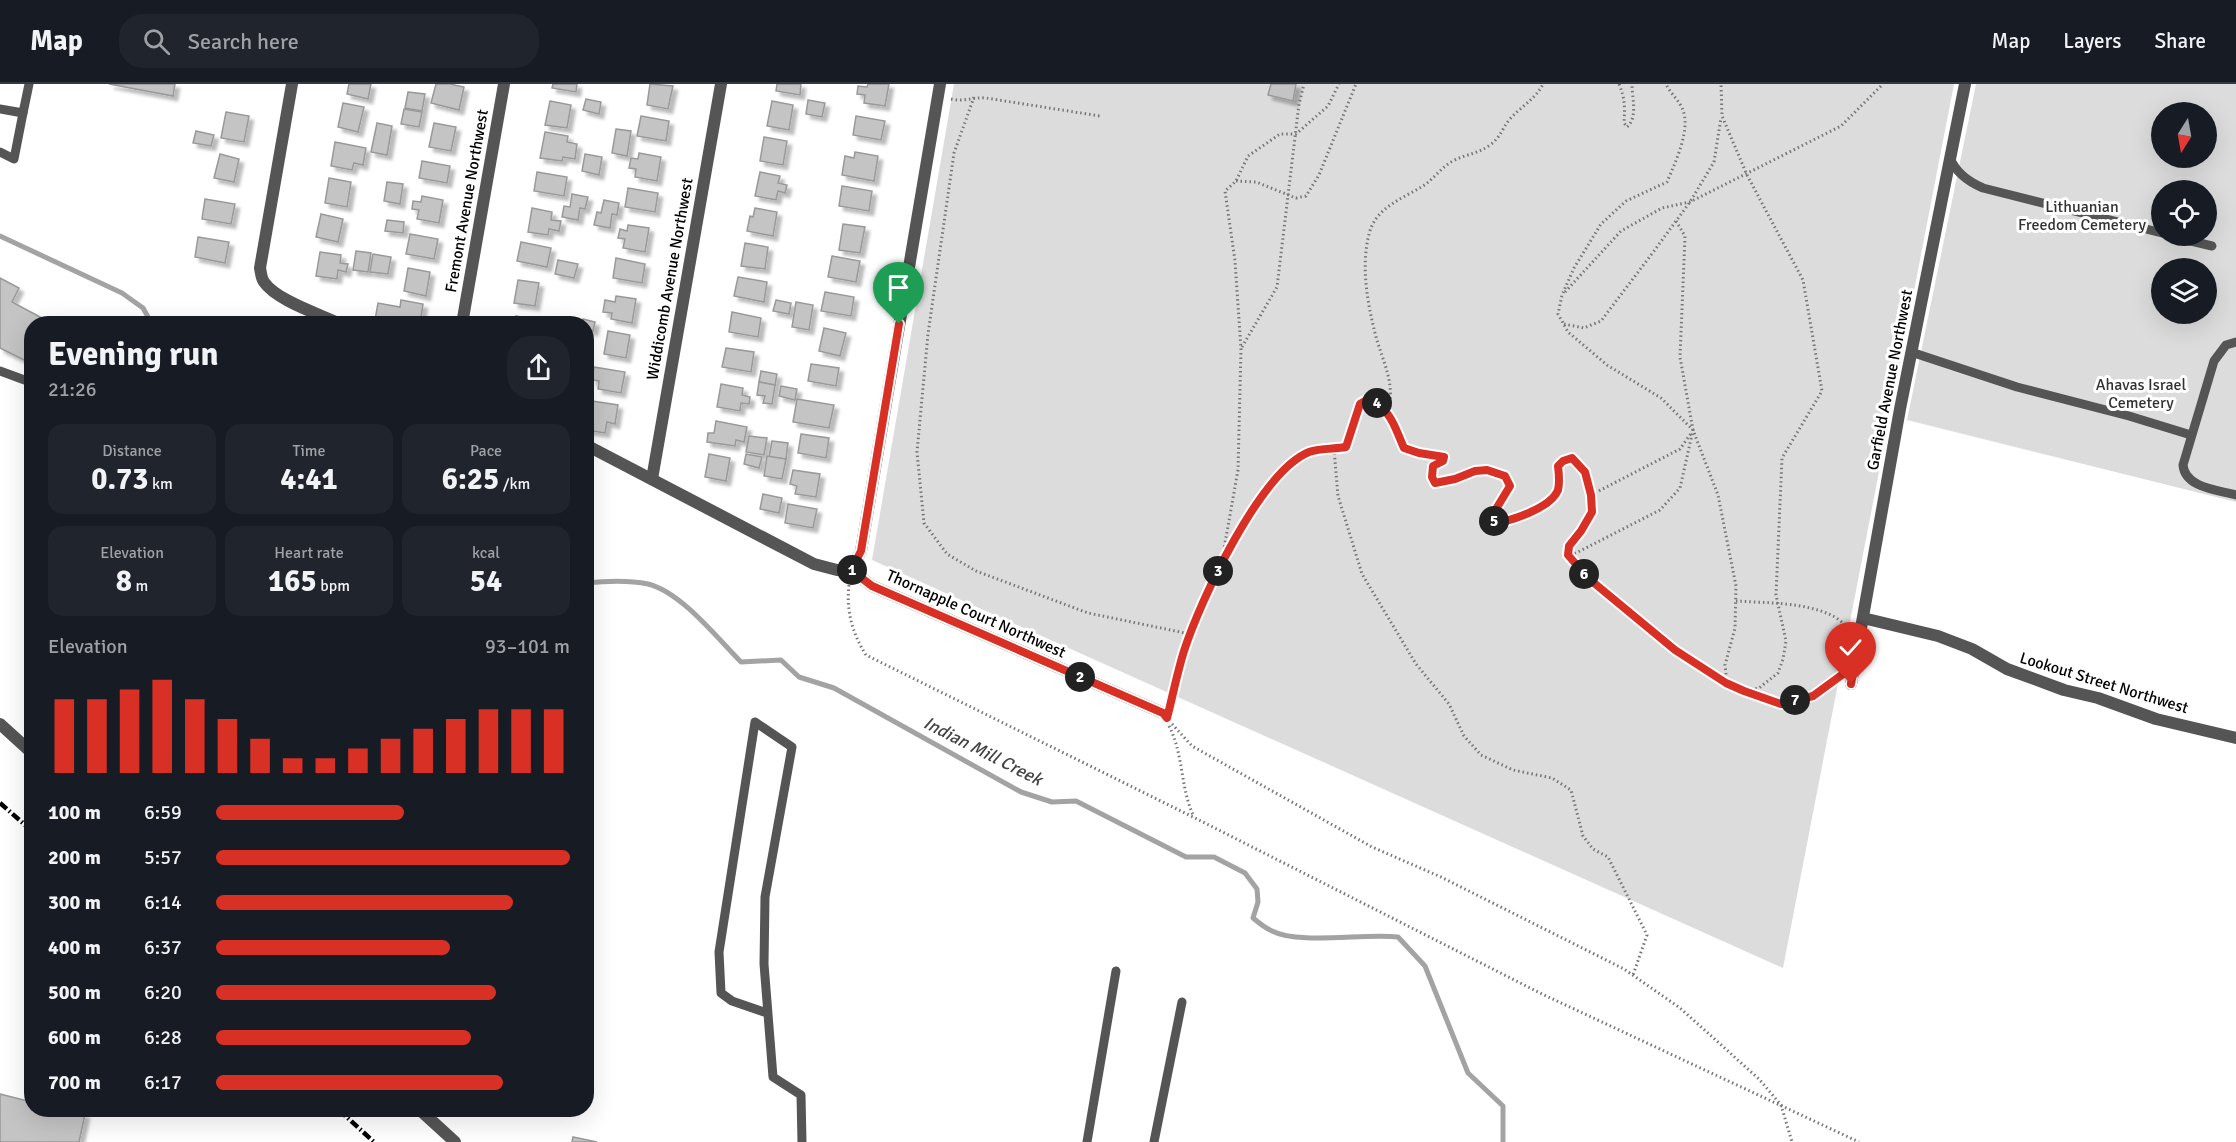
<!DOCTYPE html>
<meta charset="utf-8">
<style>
:root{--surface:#171b24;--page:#20242c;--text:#f1f3f6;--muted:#9ea1a6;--line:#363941;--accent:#d93025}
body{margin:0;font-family:Signika,sans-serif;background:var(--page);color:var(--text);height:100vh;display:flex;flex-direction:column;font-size:22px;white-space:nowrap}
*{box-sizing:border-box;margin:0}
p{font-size:20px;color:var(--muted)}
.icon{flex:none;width:33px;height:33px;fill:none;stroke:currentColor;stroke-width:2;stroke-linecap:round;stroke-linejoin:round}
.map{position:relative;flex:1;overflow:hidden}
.details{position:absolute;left:24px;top:232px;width:570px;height:801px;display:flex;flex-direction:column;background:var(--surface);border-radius:24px;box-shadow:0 6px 24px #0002}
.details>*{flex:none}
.needle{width:39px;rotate:191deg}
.fabs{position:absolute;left:2151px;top:18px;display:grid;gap:12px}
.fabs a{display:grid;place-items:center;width:66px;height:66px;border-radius:50%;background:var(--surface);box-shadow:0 6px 24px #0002;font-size:30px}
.pin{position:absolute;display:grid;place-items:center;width:51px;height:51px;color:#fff;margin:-62px -26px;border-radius:50% 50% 50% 0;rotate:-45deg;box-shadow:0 0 6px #0007}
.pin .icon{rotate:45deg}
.km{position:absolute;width:30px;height:30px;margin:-15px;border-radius:50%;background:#222;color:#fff;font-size:16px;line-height:30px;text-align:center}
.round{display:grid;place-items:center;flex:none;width:63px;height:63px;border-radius:24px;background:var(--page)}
.summary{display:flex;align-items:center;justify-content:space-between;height:102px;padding:0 24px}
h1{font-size:33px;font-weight:700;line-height:45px}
.stats{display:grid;grid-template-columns:repeat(3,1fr);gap:9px;height:102px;padding:6px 24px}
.stats div{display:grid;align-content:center;border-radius:15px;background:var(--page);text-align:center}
.stats b{font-size:30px;font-weight:700}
.stats small{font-size:16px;font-weight:400}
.stats p{font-size:16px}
.chart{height:168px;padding:12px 24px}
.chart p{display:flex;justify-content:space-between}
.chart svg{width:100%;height:108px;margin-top:6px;stroke:var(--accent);stroke-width:6}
ul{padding:0 24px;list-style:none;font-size:20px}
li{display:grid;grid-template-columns:96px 72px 1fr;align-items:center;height:45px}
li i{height:15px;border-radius:8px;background:var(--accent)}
header{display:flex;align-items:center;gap:36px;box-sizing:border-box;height:84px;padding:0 30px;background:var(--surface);border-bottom:2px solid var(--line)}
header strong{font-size:28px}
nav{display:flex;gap:33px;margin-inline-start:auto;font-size:21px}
.search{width:420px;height:54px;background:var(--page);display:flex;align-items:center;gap:15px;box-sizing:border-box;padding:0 21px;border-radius:24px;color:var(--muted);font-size:22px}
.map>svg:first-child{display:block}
.green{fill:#dcdcdc;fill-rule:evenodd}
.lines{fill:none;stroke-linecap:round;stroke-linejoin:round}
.stream{stroke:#a3a3a3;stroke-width:5}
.building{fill:#c4c4c4;stroke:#999;stroke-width:1.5;filter:url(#shadow)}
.path{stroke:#777;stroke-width:3;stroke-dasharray:1.5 3;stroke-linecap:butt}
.service{stroke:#555;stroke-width:9}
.minor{stroke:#555;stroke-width:12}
.rail{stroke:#000;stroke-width:4.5;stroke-dasharray:9 3 1.5 3;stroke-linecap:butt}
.route-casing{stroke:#fff;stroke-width:12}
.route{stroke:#d93025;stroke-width:8}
.labels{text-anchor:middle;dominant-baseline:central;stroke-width:6;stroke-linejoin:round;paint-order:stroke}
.street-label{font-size:16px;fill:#000;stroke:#fff}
.park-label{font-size:16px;fill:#333;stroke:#fff}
.water-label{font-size:18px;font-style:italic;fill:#444;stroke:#fff}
</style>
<header>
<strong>Map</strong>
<div class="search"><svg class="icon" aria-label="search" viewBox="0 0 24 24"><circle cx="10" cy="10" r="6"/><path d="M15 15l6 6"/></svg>Search here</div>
<nav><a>Map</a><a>Layers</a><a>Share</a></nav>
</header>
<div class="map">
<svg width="2236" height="1058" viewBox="0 0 2236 1058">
<defs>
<filter id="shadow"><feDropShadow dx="4.5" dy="4.5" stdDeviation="1.5" flood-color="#0004"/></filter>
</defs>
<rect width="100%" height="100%" fill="#fff"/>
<g class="green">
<polygon points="954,0 1954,0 1783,884 872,476"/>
<path d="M1976,0h260v418l-329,-82zM2162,28h44v46h-44zM2162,106h44v46h-44zM2162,184h44v46h-44z"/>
</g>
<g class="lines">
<g class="stream">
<polyline points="0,152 122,209 143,224 152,240"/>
<path d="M586,499c20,-2 42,-3 62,1 33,8 69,54 93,78l40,-2 18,17 35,11 187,104 31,10 24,-1 110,56h28l31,16 12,16 1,13 -5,16c6,5 12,10 19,13 27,14 93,2 126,6l27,29 43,107 35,33v36"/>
</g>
</g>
<g class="building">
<polygon points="109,0 175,0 173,12"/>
<polygon points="349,0 371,0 368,15 347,10"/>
<polygon points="436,0 450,0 464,3 459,26 431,19"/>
<polygon points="553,0 577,0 576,8 552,4"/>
<polygon points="650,0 673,2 668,25 647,21"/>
<polygon points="777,0 801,0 800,11 776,7"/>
<polygon points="868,0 889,0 885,22 864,19 865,11 857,10 858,2 867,3"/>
<polygon points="1271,0 1296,0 1293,17 1268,11"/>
<polygon points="408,8 425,10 422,27 405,24"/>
<polygon points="586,15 601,18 599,30 583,26"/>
<polygon points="808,16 825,19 822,33 806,30"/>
<polygon points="550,17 571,21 567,44 545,41"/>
<polygon points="772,17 793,21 789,46 767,42"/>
<polygon points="343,19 364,23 358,48 338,43"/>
<polygon points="404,25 422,28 419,43 401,40"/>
<polygon points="226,28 249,32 244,58 221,54"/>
<polygon points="641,32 669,37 666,57 637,52"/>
<polygon points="856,32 885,37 881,56 853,51"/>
<polygon points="377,39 392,42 387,71 371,68"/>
<polygon points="434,39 456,43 451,67 429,63"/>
<polygon points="616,45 631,47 627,72 612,69"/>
<polygon points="196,47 214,51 211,62 193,59"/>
<polygon points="545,48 568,52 567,58 577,60 575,75 563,73 562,77 540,74"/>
<polygon points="764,53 787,57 783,81 760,77"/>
<polygon points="335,58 366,64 363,81 354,79 352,86 331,82"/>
<polygon points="855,68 878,72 874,97 842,91 845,72 854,74"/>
<polygon points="639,69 661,73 657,97 635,93 636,85 629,84 631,74 638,75"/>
<polygon points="220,70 239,75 234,98 214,94"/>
<polygon points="585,70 602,73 599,91 582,87"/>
<polygon points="422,77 450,82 447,99 419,94"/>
<polygon points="537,88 567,93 564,112 534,107"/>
<polygon points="760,88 780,92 778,99 787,101 785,109 778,107 776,116 755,112"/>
<polygon points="329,94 351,98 347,123 325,119"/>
<polygon points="387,98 403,100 400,120 384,117"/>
<polygon points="842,102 872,107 869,127 839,122"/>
<polygon points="628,104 658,109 655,128 625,123"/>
<polygon points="572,110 588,113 585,125 580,124 578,136 562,133 564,122 570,123"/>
<polygon points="422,112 443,116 439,139 417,135 419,126 412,125 413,117 421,118"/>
<polygon points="205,115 235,120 231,140 202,135"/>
<polygon points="604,116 619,119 617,131 612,130 610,144 594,141 597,128 601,129"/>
<polygon points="532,124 552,128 551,136 561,137 559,147 549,145 548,151 528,148"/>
<polygon points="755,124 777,128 773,152 747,147 750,132 753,133"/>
<polygon points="321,130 343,135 338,158 316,153"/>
<polygon points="387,136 404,138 403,149 385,147"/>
<polygon points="843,140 865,143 860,169 839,166"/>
<polygon points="628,141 649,144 645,168 623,164 625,155 618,154 620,145 627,147"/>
<polygon points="410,150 438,155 434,175 406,170"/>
<polygon points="198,153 229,158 225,179 195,173"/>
<polygon points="521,158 551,164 547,183 517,177"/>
<polygon points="745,159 768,163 765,185 741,182"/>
<polygon points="356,167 371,169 368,188 353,186"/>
<polygon points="320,168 341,171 340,179 348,180 346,188 338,186 337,195 316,192"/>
<polygon points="373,170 391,173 388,190 370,188"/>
<polygon points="832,172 860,177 856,198 828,193"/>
<polygon points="616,174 645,180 642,199 613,194"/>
<polygon points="558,176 578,180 574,194 555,190"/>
<polygon points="408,184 430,188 426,212 404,207"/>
<polygon points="738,193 767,198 764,218 734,212"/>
<polygon points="0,194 19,204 12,218 53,240 32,240 32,280 0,264"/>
<polygon points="518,196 539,199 535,222 514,219"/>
<polygon points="825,208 854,213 851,232 821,227"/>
<polygon points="616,212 636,215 632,239 611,235 612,229 603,228 605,216 615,218"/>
<polygon points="401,216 423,220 420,240 398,240 375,236 378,219 400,223"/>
<polygon points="776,216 791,219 789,230 773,227"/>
<polygon points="796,218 813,221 809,246 792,243"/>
<polygon points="732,228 761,234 758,253 729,248"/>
<polygon points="516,232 538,236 537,240 515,240"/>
<polygon points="583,235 595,238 593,247 586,245 586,240 582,240"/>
<polygon points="824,244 846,249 840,272 819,267"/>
<polygon points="608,247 630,251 626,274 604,270"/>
<polygon points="726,264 754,268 751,288 722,283"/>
<polygon points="811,280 839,284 836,302 808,297"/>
<polygon points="594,283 625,288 621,309 598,305 599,297 592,296"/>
<polygon points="761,287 777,290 775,301 759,298"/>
<polygon points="759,298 775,301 772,320 763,319 765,312 757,311"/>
<polygon points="721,300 743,304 742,311 750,313 749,320 741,319 740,327 717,323"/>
<polygon points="781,302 797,305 795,316 779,312"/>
<polygon points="797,315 834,321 829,344 793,338"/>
<polygon points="592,317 618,321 615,340 607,338 605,349 586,346"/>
<polygon points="716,337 747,343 744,358 736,356 735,362 707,358 708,349 714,349"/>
<polygon points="801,350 829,354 826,374 798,369"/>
<polygon points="749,352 767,354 764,371 746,368"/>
<polygon points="772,357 788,359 786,375 769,373"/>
<polygon points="709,370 730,374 726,397 705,393"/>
<polygon points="746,370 762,373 759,384 744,380"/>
<polygon points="767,372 786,375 782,395 764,392"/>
<polygon points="793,386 820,390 816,413 795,410 797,402 790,400"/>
<polygon points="763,410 782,414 779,429 760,425"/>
<polygon points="788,420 817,425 813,444 785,439"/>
<polygon points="0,1010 32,1018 32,1026 67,1026 85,1030 79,1058 0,1058"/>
<polygon points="573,1053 597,1058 572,1058"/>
</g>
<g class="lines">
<g class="path">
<path d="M1619,0c6,14 6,24 5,39l3,4c11,-9 5,-30 5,-43"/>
<polyline points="974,13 954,69 928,250 917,368 924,439 947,470 976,487 1088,529 1190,550"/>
<path d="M951,15c13,3 23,-2 35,-1l114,18"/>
<polyline points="1236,97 1256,98 1296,114 1306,112 1319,91 1356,0"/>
<polyline points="1676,137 1685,152 1680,273 1693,346 1718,411 1736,502 1735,544 1725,581 1727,599 1744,607 1759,604 1778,589 1783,575 1786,557 1776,511 1782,374 1822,307 1803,196 1747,91 1722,32 1721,0"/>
<polyline points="1565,208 1621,147 1662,124 1690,118 1841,42 1883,0"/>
<polyline points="1564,240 1584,244 1601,237 1654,167 1690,118 1714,78 1721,34"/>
<polyline points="1242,263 1277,203 1299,20 1304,0"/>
<path d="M1388,328c8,-30 -6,-51 -13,-79 -8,-32 -14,-67 -6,-99 7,-28 36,-36 57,-50 9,-7 17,-18 27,-23 13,-7 25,-7 37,-16 10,-7 12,-16 19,-25 11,-13 26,-20 34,-36"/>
<polyline points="1334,365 1338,412 1362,490 1416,580 1449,620 1464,652 1481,671 1513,686 1552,694 1571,706 1583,752 1593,765 1608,773 1647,851 1633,891"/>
<polyline points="1591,411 1680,365 1692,348"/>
<path d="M1568,471c44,51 102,92 159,128"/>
<polyline points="1222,476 1238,386 1241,265 1235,177 1225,107 1236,97 1248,72 1280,50 1296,50 1328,22 1339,0"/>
<path d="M849,501c-3,25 3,48 17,70l329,163 347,176 317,148"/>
<path d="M1736,517c30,2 67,1 95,14 5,2 11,7 15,11"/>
<polyline points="1746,608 1781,620 1813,613 1839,594"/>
<path d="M1171,619c4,-18 8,-36 13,-54 17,-49 76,-177 125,-197 11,-4 26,-3 37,-5l14,-43 5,-3c26,5 29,25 39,47l15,5 25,4 -1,4 -10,5 -1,11 3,6 20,-4 20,-8 12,-1 18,6 5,10 -17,28 1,9c17,-2 57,-15 64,-33 2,-8 1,-16 0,-24l5,-5 9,-3 13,14 6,23 1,17 -11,19 -12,15 -1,9 8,-2 84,-43 20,-22 13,-58 -32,-32 -54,-33 -39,-33 -10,-18 4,-19 12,-27 27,-44 25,-23 41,-19c8,-19 25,-54 15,-74 -4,-9 -12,-15 -16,-24"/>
<polyline points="1172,640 1192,662 1372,763 1441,793 1624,885 1680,924 1759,995 1781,1021 1792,1058"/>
<path d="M1169,642c15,29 11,62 25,91"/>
</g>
<g class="service">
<polyline points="0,25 23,29 29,0"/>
<polyline points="0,68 14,75 23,29"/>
<path d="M1950,74c6,15 19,24 33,30l179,45"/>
<polyline points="2170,152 2212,162"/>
<path d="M2236,258l-10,3 -12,16 -31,104c2,23 35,25 53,30"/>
<polyline points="1911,268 2017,303 2129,332 2191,351"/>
<polyline points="0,287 30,298"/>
<polyline points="767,929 732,917 721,909 719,868 755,638 792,663 765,813 764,880 773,993 801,1011 802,1058"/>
<polyline points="1087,1058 1116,887"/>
<polyline points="1154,1058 1182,918"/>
</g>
<g class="minor">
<path d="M292,0l-32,184c1,4 1,10 4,14 12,18 55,32 76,42"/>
<polyline points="462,240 504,0"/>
<polyline points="586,361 814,480 837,486 851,486 872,502 1163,629"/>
<polyline points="652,395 721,0"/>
<polyline points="851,486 861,467 940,0"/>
<polyline points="1863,534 1938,552 1972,565 2007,585 2064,606 2098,614 2156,635 2236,654"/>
<polyline points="1851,600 1900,325 1965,0"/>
<polyline points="0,640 32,669"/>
<polyline points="420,1026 455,1058"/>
</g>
<g class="rail">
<polyline points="0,719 32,747"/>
<polyline points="339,1026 374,1058"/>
</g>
</g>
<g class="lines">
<defs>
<path id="route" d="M899,240l-38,227 -10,19 21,16 291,127 4,5c6,-23 10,-45 17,-67 16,-50 76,-179 125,-199 11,-4 26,-3 37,-5l14,-43 5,-3c26,5 29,25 39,47l15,5 25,4 -1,4 -10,5 -1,11 3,6 20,-4 20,-8 12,-1 18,6 5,10 -17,28 1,9c17,-2 57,-15 64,-33 2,-8 1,-16 0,-24l5,-5 9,-3 13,14 6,23 1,17 -11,19 -12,15 -1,9 20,23 87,72 51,33 18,8 37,13 32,-8 41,-30 -3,18"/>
</defs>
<use href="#route" class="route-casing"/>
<use href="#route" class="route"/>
</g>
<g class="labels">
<g class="street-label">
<text transform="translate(467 117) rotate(-80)">Fremont Avenue Northwest</text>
<text transform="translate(670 195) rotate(-80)">Widdicomb Avenue Northwest</text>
<text transform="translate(1890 296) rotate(-79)">Garfield Avenue Northwest</text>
<text transform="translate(976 530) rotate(24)">Thornapple Court Northwest</text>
<text transform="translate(2104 599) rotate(17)">Lookout Street Northwest</text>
</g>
<g class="park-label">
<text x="2082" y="123">Lithuanian<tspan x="2082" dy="18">Freedom Cemetery</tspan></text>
<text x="2141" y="301">Ahavas Israel<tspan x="2141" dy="18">Cemetery</tspan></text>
</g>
<g class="water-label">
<text transform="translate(983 667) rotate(27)">Indian Mill Creek</text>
</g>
</g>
</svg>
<div class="fabs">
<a><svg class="needle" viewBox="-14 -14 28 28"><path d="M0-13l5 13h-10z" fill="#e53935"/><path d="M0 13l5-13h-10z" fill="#9ea1a6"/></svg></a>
<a><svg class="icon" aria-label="locate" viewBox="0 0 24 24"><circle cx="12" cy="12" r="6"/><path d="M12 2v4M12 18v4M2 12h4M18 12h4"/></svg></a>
<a><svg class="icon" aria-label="layers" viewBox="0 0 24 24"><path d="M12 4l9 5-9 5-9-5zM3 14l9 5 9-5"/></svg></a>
</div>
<div class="pin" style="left:899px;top:240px;background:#1e9e55"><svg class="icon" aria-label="arrive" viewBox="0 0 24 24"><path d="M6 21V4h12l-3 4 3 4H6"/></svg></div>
<div class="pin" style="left:1851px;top:600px;background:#d93025"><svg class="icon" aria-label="check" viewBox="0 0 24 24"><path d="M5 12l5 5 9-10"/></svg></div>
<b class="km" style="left:852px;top:486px">1</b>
<b class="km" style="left:1080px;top:593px">2</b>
<b class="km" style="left:1218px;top:487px">3</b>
<b class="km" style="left:1377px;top:319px">4</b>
<b class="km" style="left:1494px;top:437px">5</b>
<b class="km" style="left:1584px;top:490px">6</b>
<b class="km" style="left:1795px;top:616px">7</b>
<section class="details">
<div class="summary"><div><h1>Evening run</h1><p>21:26</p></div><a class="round"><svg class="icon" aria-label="share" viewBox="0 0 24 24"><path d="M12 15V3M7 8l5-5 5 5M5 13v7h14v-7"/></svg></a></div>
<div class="stats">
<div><p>Distance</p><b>0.73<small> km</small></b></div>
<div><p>Time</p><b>4:41</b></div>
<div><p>Pace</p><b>6:25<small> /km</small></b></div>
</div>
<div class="stats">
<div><p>Elevation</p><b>8<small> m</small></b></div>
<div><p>Heart rate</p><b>165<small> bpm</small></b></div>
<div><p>kcal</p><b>54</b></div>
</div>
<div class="chart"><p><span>Elevation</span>93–101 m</p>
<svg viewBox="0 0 160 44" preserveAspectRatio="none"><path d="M5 44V14M15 44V14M25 44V10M35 44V6M45 44V14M55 44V22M65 44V30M75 44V38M85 44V38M95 44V34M105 44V30M115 44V26M125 44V22M135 44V18M145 44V18M155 44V18"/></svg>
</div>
<ul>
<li><b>100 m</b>6:59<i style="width:53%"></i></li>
<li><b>200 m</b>5:57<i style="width:100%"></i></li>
<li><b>300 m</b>6:14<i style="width:84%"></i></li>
<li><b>400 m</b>6:37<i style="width:66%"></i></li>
<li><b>500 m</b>6:20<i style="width:79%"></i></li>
<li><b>600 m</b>6:28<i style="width:72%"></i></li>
<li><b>700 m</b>6:17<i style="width:81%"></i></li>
</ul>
</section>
</div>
